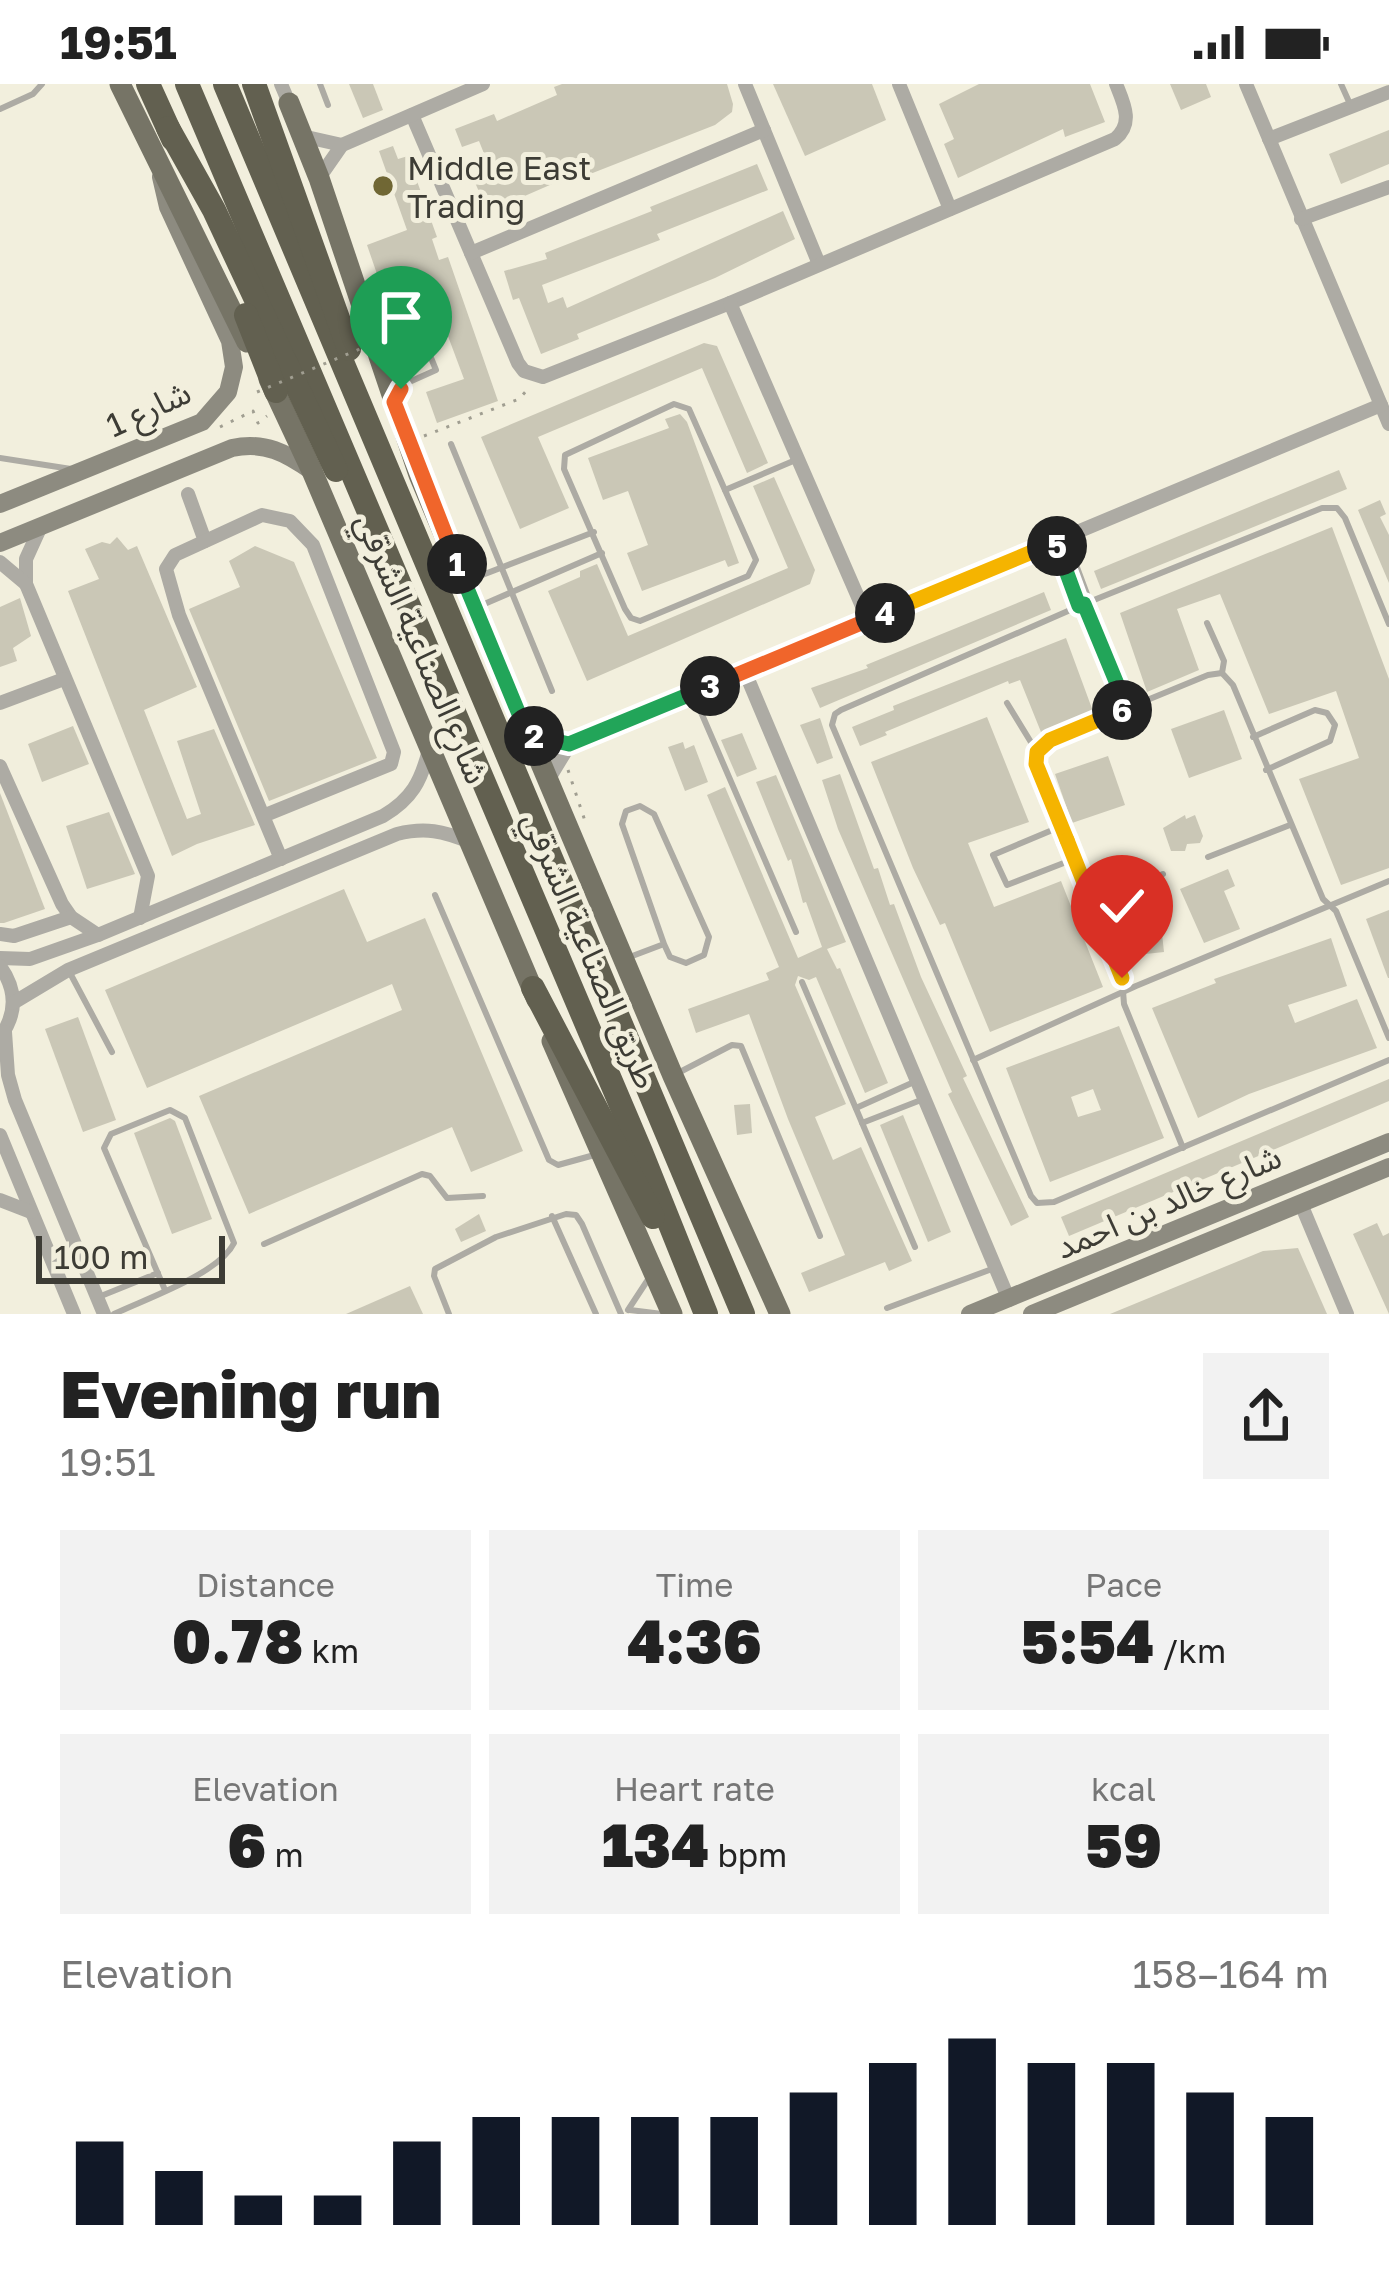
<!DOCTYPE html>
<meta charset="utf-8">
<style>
:root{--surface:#fff;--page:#f2f2f2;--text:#222;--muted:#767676;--accent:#111827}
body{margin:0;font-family:"Golos Text","Noto Sans Arabic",sans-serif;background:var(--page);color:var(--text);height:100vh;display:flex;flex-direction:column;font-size:45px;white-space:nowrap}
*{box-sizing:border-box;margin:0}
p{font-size:39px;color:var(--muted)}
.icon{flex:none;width:66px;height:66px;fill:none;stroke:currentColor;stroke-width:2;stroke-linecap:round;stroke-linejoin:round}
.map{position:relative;height:1230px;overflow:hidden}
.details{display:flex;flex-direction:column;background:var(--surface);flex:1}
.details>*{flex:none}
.scale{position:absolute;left:36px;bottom:30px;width:189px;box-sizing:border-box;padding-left:12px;border:6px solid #3d3c35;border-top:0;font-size:33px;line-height:42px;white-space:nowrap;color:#3d3c35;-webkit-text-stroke:9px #f2efdd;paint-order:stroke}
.pin{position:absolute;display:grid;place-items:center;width:102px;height:102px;color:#fff;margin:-123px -51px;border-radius:50% 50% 50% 0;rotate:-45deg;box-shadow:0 0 12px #0007}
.pin .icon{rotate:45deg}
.km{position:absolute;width:60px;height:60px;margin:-30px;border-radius:50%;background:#222;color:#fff;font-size:33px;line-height:60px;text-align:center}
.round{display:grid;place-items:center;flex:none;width:126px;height:126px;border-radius:0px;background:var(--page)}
.headline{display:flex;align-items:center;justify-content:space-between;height:204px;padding:0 60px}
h1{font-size:66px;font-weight:800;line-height:90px}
.metrics{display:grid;grid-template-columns:repeat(3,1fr);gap:18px;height:204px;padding:12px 60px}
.metrics div{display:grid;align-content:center;border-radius:0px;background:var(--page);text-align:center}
.metrics b{font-size:60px;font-weight:800}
.metrics small{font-size:33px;font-weight:400}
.metrics p{font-size:33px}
.chart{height:336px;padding:24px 60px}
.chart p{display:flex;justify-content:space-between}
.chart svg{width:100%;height:216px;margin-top:12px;stroke:var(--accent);stroke-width:6}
.status{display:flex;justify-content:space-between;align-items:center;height:84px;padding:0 60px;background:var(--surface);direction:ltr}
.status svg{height:33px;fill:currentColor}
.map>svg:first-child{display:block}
.building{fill:#cac7b6;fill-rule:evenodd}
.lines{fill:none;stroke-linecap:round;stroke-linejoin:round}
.path{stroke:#a09e91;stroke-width:3;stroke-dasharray:3 9;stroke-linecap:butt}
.lane{stroke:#adaba4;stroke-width:6}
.street{stroke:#adaba4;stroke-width:14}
.secondary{stroke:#8d8b80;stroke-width:18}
.primary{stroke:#767466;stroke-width:21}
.highway{stroke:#626050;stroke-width:24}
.path-bridge{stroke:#a09e91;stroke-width:3;stroke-dasharray:3 9;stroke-linecap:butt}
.split-1-casing{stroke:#fff;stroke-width:24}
.split-2-casing{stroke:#fff;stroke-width:24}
.split-3-casing{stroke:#fff;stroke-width:24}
.split-4-casing{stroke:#fff;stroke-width:24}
.split-5-casing{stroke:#fff;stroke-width:24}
.split-6-casing{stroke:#fff;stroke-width:24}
.split-7-casing{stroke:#fff;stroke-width:24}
.split-8-casing{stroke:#fff;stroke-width:24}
.split-1{stroke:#f0652b;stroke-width:15}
.split-2{stroke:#22a559;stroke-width:15}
.split-3{stroke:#22a559;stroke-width:15}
.split-4{stroke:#f0652b;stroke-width:15}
.split-5{stroke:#f5b400;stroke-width:15}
.split-6{stroke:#22a559;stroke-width:15}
.split-7{stroke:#f5b400;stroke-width:15}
.split-8{stroke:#f5b400;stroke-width:15}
.poi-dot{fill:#706734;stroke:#f2efdd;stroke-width:4.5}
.labels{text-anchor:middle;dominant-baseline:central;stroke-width:10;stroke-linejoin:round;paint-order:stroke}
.poi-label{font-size:33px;fill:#3d3c35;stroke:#f2efdd;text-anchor:start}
.street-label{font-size:33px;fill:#3d3c35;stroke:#f2efdd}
</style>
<div class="status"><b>19:51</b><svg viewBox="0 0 49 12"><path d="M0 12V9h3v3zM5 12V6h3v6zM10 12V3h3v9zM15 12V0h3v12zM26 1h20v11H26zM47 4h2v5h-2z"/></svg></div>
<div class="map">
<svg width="1389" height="1230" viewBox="0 0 1389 1230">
<rect width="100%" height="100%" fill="#f2efdd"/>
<g class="building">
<polygon points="349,0 373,0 383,26 363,34"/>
<polygon points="562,0 727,0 733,20 732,28 715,41 585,92 582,87 488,128 473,94 491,87 479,57 462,63 455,45 494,30 497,37 557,11 554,3"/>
<polygon points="773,0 872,0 886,36 805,72"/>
<polygon points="979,0 1090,0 1105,38 1065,53 1063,45 958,94 944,60 954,55 939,20"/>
<polygon points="1170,0 1206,0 1211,13 1181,26"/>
<polygon points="1389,46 1389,80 1341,100 1329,70"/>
<polygon points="393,62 398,75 408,72 437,153 432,155 439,176 448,173 498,317 437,339 426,308 464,295 430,204 387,219 367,161 407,146 379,67"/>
<polygon points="757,80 768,106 657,150 660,156 542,201 548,219 563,213 567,224 783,127 795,155 715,194 577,250 579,255 541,270 519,214 513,216 504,187 547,175 545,169 652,127 650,123"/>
<polygon points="704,259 717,262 768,379 747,389 702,284 538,353 569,424 520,445 481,353"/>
<polygon points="680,330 687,338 739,479 728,483 725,476 642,507 627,469 648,461 628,407 603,416 588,374 669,344 665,335"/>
<polygon points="1339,386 1347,405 1101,505 1094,487"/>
<polygon points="774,393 815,486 810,500 587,597 548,507 580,493 580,487 597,480 628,552 788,484 753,402"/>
<polygon points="1380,416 1386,430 1380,433 1389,451 1389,499 1358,426"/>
<polygon points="1332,443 1389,595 1389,784 1341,801 1299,695 1359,674 1336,607 1269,630 1220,510 1177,525 1199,586 1147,608 1120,529"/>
<polygon points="117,453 128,466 137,462 197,603 144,626 187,735 201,730 177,657 214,645 255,741 197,760 172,772 68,507 99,495 85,465 102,458 110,460"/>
<polygon points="255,462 294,478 377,674 269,717 189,525 240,503 229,477"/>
<polygon points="1044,508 1051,526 820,624 811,604 868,584 866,581"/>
<polygon points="20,514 31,552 13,564 17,577 0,583 0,523"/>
<polygon points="1066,554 1094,630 1043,653 1020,596 1009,600 1008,597 885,648 887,651 860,662 852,643 894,626 893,622"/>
<polygon points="1224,626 1242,675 1189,694 1171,645"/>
<polygon points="987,633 1029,738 968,759 994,823 1061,797 1103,903 990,948 945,839 940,841 913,784 871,678"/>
<polygon points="820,634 833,674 817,680 800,641"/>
<polygon points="73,642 89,680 42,698 28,660"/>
<polygon points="742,649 757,685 737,693 721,656"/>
<polygon points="683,658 685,665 694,661 708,698 685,707 668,663"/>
<polygon points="1108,672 1125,721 1072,739 1055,690"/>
<polygon points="840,690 874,785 878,784 890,821 894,820 921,893 967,992 963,994 1029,1133 1011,1142 948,1010 952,1008 838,745 822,696"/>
<polygon points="776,691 846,858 827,865 837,885 840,884 888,999 865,1009 816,893 809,896 798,892 795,901 846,1020 815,1033 833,1076 861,1063 912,1177 889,1187 885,1178 809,1208 801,1189 845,1171 788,1035 749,930 696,949 688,925 769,896 766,889 779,883 707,711 725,703 798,874 822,863 806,818 803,819 791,775 788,777 756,698"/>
<polygon points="0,709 45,825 4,839 0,839"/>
<polygon points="109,728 135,790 87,805 66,742"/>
<polygon points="1185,731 1186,735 1195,731 1203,752 1200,759 1187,760 1185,767 1171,767 1163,744"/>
<polygon points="1228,785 1235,802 1224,807 1240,845 1204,859 1180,805"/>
<polygon points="344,805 367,858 425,834 523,1067 471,1088 452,1043 249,1130 199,1012 402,926 392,900 147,1004 105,906"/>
<polygon points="1389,826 1389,894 1388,894 1366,835"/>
<polygon points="1160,831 1164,868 1136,871 1133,834"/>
<polygon points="1331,854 1347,902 1288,921 1295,939 1357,915 1377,964 1249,1010 1198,1034 1152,924 1216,899 1214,895"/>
<polygon points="78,933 116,1036 83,1048 45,945"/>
<path d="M1119,942l45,112 -114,44 -44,-114zM1093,1005l8,21 -23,7 -7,-20z"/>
<polygon points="1389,995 1389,1017 1069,1152 1061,1133"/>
<polygon points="750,1020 752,1049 737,1051 734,1021"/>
<polygon points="903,1031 951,1148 928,1158 880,1041"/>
<polygon points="170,1034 175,1037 212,1135 172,1150 134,1049"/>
<polygon points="479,1130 486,1147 461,1158 455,1145"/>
<polygon points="1377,1139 1383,1152 1389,1149 1389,1230 1353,1150"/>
<polygon points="1298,1164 1327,1230 1110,1230 1263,1167"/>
<polygon points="410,1202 423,1230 346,1230"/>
</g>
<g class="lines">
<g class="path">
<polyline points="398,249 407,279 402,280"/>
<polyline points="220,343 253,327 258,339 267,332"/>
<polyline points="424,352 519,315 529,304"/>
<polyline points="568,686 586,740"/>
</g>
<g class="lane">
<polyline points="320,0 328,21"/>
<polyline points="1341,0 1350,20"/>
<polyline points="0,25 33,10 42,0"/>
<polyline points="372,233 390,235 413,230 436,286 407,299 399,310"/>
<polygon points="674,320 689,325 756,476 748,492 640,537 631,534 625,525 564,385 565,371"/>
<polyline points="451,360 552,607"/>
<polyline points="0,374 71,385"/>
<polyline points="725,406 798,375"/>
<polyline points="1066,454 1090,518"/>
<polyline points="1057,461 1079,522"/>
<polyline points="468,491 477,493 594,448"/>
<polyline points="1084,520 1127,624"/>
<polyline points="482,521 602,469"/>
<polyline points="1207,539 1224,577 1222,589 1233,601 1323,815 1336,827 1389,954"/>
<polyline points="1389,540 1345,434 1337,424 1322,424 1084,520 841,626 835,630 832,641 1031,1112 1037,1119 1054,1118 1389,976"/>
<polyline points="694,612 796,848"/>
<polyline points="1007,619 1037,668 1037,680 1122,894 1124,920 1183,1064"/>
<polyline points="1253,653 1315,626 1327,629 1335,641 1330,657 1266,686"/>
<polyline points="1037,668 1050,656 1208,591 1222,589"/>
<polyline points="1062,742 993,771 1007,801 1074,775"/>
<polyline points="1208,773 1290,741"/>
<polyline points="435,811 549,1076 558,1081 598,1070"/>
<polyline points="1094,822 1163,790"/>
<polyline points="627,874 664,860 670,873 686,879 704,871 709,853 654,730 640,722 626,727 622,740 664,860"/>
<polyline points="70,889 112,968"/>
<polyline points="802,898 915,1163"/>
<polyline points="973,976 1136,902 1389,797"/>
<polyline points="676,990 732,961 741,962 820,1152"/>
<polyline points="856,1024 914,998"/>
<polyline points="862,1039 921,1016"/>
<polyline points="552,1132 596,1230"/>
<polyline points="264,1160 422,1090 430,1092 447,1114 483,1112"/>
<polyline points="101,1212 158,1189"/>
<polyline points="887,1224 992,1185"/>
<polyline points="628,1226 649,1194"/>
<polyline points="630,1226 662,1230"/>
<path d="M114,1230c31,-15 105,-40 120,-71l-49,-125 -15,-8 -59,24 -7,14 61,142"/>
<polyline points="449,1230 434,1192 435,1185 496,1153 566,1130 576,1131 582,1140 621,1230"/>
</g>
<g class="street">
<polyline points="281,0 289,19"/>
<polyline points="745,0 819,180"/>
<polyline points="899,0 950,125"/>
<polyline points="1246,0 1389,340"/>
<path d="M412,31l106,248 6,8 19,6 187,-74 385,-164c19,-16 9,-35 1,-55"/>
<polyline points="302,52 342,61"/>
<polyline points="1269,55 1389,8"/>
<polyline points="319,94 342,61 483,0"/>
<polyline points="1301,135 1389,103"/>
<polyline points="471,169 764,46"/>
<polyline points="730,219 868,536"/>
<polyline points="188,410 205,457"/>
<polyline points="41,442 26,475 26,500 148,792 140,834"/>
<polyline points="0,478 26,500"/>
<polyline points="745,588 1009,1216"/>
<polyline points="0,619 64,595"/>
<polyline points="527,647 547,657 570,660 1381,321"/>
<polyline points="0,682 62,820 71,833 98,851"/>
<polyline points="548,696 570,660"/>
<polyline points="263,732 391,680 394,668 313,461 290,437 262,431 175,471 166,485 179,531 281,775"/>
<polyline points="0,850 14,852 71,833"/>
<path d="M0,874l30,1 68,-24 285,-119c29,-17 38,-35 46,-66"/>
<path d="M0,882c17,24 17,48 0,71"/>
<path d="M13,919l55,-33 329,-136c28,-7 46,-3 73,8"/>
<polyline points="5,948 8,991 15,1016 104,1230"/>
<polyline points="0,1051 74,1230"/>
<polyline points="0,1116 31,1128"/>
<polyline points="1301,1120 1347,1230"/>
</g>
<g class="secondary">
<polyline points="0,420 202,338 228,308 234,283 230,257 168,123 161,93"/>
<path d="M0,459l232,-95c33,-7 54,5 80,23"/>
<polyline points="970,1230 1389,1058"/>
<polyline points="1032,1230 1389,1083"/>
</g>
<g class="primary">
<polyline points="120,0 247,258"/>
<polyline points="289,19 319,94 419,391 673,992 780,1230"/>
<polyline points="269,295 312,387 537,916"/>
<polyline points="552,957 672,1230"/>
</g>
<g class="highway">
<polyline points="148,0 173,55"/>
<polyline points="187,0 641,1068 706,1230"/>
<polyline points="225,0 743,1230"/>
<polyline points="254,0 349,265"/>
<polyline points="168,44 214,126 336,386"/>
<polyline points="246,231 276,307"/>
<polyline points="533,904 653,1133"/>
</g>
<polyline class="path-bridge" points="257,308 398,249"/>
</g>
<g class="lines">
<defs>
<polyline id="split-1" points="401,305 394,318 457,480"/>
<polyline id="split-2" points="457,480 526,647 534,652"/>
<polyline id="split-3" points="534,652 569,660 710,602"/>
<polyline id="split-4" points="710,602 885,529"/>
<polyline id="split-5" points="885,529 1056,458 1057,462"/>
<polyline id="split-6" points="1057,462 1079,522 1084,520 1127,624 1122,626"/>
<polyline id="split-7" points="1067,756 1036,680 1037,668 1050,656 1122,626"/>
<polyline id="split-8" points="1067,756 1122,894"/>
</defs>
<use href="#split-1" class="split-1-casing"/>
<use href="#split-2" class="split-2-casing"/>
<use href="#split-3" class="split-3-casing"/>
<use href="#split-4" class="split-4-casing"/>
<use href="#split-5" class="split-5-casing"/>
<use href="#split-6" class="split-6-casing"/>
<use href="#split-7" class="split-7-casing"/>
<use href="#split-8" class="split-8-casing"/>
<use href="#split-1" class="split-1"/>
<use href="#split-2" class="split-2"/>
<use href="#split-3" class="split-3"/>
<use href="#split-4" class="split-4"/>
<use href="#split-5" class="split-5"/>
<use href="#split-6" class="split-6"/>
<use href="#split-7" class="split-7"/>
<use href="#split-8" class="split-8"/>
</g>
<circle class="poi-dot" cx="383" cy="102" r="12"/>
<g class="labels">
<g class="poi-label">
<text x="407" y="83">Middle East<tspan x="407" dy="38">Trading</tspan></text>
</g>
<g class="street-label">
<text transform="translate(148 324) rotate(-25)">شارع 1</text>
<text transform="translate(423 564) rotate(67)">شارع الصناعية الشرقي</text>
<text transform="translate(591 866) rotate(67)">طريق الصناعية الشرقي</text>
<text transform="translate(1168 1117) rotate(-23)">شارع خالد بن احمد</text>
</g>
</g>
</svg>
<div class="scale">100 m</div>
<div class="pin" style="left:401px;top:305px;background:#1e9e55"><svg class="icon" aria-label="arrive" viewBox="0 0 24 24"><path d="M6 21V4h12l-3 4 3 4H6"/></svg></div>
<div class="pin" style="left:1122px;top:894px;background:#d93025"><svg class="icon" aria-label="check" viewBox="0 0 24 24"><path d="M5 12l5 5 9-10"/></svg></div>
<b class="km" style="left:457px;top:480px">1</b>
<b class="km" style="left:534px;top:652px">2</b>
<b class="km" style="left:710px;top:602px">3</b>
<b class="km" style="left:885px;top:529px">4</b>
<b class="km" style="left:1057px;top:462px">5</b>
<b class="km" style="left:1122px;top:626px">6</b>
</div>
<section class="details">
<div class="headline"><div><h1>Evening run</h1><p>19:51</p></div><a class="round"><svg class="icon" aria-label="share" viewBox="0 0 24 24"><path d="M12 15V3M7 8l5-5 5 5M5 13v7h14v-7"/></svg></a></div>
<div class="metrics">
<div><p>Distance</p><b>0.78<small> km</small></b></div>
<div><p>Time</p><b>4:36</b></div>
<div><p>Pace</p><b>5:54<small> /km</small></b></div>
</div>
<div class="metrics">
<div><p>Elevation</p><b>6<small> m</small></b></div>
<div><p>Heart rate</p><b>134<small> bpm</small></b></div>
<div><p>kcal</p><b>59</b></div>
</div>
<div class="chart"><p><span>Elevation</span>158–164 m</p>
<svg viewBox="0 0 160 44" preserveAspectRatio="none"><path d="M5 44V27M15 44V33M25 44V38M35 44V38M45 44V27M55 44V22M65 44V22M75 44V22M85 44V22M95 44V17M105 44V11M115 44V6M125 44V11M135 44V11M145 44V17M155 44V22"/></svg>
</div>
</section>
